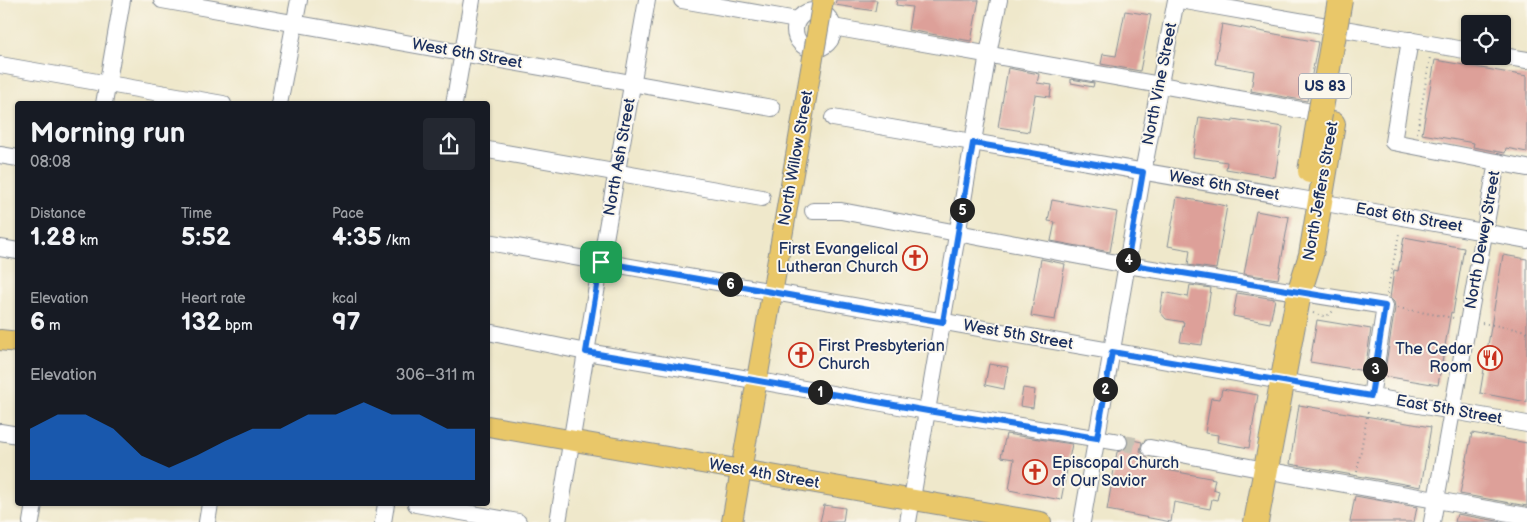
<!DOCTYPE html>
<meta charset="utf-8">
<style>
:root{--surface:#171b24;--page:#242831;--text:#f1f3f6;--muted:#9ea1a6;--accent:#1a73e8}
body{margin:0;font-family:"Balsamiq Sans",sans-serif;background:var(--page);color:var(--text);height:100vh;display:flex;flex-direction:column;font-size:19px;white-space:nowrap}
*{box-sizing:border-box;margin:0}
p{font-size:16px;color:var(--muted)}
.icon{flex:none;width:28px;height:28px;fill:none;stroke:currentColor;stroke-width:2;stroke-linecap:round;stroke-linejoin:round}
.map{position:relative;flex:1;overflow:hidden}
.side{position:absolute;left:15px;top:101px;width:475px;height:405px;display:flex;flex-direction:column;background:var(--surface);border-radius:5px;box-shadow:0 1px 4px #0004}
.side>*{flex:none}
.buttons{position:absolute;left:1461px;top:15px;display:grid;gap:10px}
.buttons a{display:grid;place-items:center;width:50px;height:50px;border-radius:5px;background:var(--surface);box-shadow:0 1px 4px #0004;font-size:25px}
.pin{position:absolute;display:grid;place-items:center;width:42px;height:42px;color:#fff;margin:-21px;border-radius:10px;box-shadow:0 2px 8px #0006}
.km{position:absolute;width:25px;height:25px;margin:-12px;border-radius:50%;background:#222;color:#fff;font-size:14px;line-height:25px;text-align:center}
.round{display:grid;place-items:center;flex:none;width:52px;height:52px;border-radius:5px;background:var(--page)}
.summary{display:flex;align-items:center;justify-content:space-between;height:85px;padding:0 15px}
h1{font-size:28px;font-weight:600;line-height:38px}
.stats{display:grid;grid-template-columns:repeat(3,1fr);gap:8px;height:85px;padding:5px 15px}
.stats div{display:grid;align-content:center}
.stats b{font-size:25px;font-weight:600}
.stats small{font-size:14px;font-weight:400}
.stats p{font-size:14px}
.chart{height:140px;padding:10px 15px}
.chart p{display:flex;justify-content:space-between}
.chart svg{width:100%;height:90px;margin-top:5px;fill:var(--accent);opacity:.7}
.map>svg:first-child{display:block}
.building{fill:#dda099}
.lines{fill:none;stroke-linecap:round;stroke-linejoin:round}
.minor-tunnel{stroke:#c5c3b5;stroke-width:16;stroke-dasharray:16 8;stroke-linecap:butt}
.minor-casing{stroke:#858c94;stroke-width:18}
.major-casing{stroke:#858c94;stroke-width:22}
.highway-casing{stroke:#858c94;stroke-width:26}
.path{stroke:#858c94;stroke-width:2;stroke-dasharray:1 4;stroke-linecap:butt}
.minor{stroke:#fff;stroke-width:16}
.major{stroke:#e9c769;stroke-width:20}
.highway{stroke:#e9c769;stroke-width:24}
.major-bridge-casing{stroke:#858c94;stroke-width:22;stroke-linecap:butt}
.highway-bridge-casing{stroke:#858c94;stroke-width:26;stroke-linecap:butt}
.major-bridge{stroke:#e9c769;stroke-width:20}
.highway-bridge{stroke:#e9c769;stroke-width:24}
.route-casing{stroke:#fff;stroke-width:10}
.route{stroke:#1a73e8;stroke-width:6}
.labels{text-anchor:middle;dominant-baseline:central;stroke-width:4;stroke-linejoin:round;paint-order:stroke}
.shield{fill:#fbf7ec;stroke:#5e6b89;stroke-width:1}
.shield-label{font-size:15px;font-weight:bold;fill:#1b2f5e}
.street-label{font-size:16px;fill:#1b2f5e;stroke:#fbf7ec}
.poi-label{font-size:16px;fill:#1b2f5e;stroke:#fbf7ec;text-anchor:end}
</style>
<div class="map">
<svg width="1527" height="522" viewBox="0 0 1527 522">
<rect width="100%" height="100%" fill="#fbf7ec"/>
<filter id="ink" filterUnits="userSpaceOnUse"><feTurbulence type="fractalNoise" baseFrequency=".02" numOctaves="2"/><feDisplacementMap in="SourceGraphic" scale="10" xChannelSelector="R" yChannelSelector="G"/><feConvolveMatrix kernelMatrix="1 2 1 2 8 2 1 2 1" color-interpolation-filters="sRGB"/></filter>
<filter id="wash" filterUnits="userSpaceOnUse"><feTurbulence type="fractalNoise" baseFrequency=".0096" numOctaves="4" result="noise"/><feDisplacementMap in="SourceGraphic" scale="20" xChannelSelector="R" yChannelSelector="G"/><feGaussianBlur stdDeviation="1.12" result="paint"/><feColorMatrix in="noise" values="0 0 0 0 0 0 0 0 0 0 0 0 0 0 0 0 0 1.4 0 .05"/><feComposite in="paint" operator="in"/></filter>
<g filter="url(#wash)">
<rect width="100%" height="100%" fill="#efe8cb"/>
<g id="blocks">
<g class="building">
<polygon points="836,0 877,0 875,11 835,5"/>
<polygon points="897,0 979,0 971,41 908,30 912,7 896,5"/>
<polygon points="1125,11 1151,15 1140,71 1101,64 1103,54 1116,56"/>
<polygon points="1222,24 1318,42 1307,101 1251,91 1254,71 1215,64"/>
<polygon points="1435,60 1527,76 1527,152 1506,148 1505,153 1473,147 1474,143 1422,134"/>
<polygon points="1008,68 1039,74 1037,83 1052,85 1050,97 1035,95 1029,132 998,127"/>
<polygon points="1071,79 1094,83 1093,87 1071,83"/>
<polygon points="1199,117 1233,122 1233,119 1283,127 1275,177 1226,169 1227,162 1193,157"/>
<polygon points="1177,197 1227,206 1216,269 1188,265 1190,250 1168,246"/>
<polygon points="1052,200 1117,212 1110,252 1051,241 1055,222 1048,221"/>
<polygon points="1256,211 1289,217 1278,279 1244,274"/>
<polygon points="1404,237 1464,248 1453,313 1451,312 1438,385 1384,376 1395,308 1394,302 1390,298 1394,270 1398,271"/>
<polygon points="1503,255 1527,259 1527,402 1480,393"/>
<polygon points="1041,259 1065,264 1055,320 1031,316"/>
<polygon points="1190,285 1211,288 1202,345 1180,342 1184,322 1166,319 1160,312 1163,292 1188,297"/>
<polygon points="1237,293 1275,299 1270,323 1233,316"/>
<polygon points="1317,320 1371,329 1365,371 1310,362"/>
<polygon points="989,364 1008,367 1004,389 985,385"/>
<polygon points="1023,388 1035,390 1033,408 1020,406"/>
<polygon points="1222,389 1258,395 1249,448 1217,442 1218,435 1205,433 1211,398 1220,399"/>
<polygon points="1299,405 1431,427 1421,487 1290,464"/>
<polygon points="1472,433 1527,443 1527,506 1460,494"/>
<polygon points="1006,434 1072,444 1061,500 1009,490 1014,459 1001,457"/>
<polygon points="1128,439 1142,442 1140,451 1143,455 1148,458 1146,466 1215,479 1213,489 1219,491 1217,500 1212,499 1210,509 1174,502 1171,522 1107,510 1117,452 1126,449 1129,444"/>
<polygon points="1355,496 1417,507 1414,522 1350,522"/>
<polygon points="824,505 845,508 843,522 820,522"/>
<polygon points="1457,514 1503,522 1455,522"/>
</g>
</g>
</g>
<g filter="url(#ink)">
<use href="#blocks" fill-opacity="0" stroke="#858c94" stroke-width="1"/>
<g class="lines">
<polyline class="minor-tunnel" points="1119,442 1150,448"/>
<defs>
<g id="minor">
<polyline points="162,0 772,108"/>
<polyline points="682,0 797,20"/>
<polyline points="1180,0 1470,51"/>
<circle cx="814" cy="30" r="19"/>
<polyline points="833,27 1312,112"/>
<polyline points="1410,40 1393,142 1527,168"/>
<polyline points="1502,56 1527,60"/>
<polyline points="0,65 223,104"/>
<polyline points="104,104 122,0"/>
<polyline points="279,104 299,0"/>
<polyline points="454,104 472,0"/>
<polyline points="833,118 1320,202 1527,240"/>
<polyline points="488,150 762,198"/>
<polyline points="0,155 18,158"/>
<polyline points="813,211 841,211 1127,265 1385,306 1371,397"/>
<polyline points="488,242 1527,424"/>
<polyline points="0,248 18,251"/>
<polyline points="488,332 586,352 731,376 927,411 1119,442"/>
<polyline points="0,432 18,435"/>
<polyline points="1150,448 1265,470 1527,516"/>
<polyline points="416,504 518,522"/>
<polyline points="31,522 34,504"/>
<polyline points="207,522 210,504"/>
<polyline points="383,522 386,504"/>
<polyline points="558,522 601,262 647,0"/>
<polyline points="908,522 988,54 999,0"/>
<polyline points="1082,522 1143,172 1176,0"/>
<polyline points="1432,522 1497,162"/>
</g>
<g id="major">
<polyline points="0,340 18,342"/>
<polyline points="488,426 1041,522"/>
<polyline points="732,522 780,248"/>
</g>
<polyline id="highway" points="1256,522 1299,293 1311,255 1333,124"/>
</defs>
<use href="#minor" class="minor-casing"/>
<use href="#major" class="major-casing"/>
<use href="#highway" class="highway-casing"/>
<g class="path">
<polyline points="1417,133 1430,57"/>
<polyline points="1387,294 1399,234"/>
<polyline points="1398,308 1454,318"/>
<path d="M1313,313c8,3 14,5 20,-2"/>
<polyline points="1482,323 1527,331"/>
<polyline points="1357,472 1368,411"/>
</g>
<use href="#minor" class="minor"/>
<use href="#major" class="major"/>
<use href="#highway" class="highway"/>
<defs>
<polyline id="major-bridge" points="780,248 823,0"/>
<polyline id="highway-bridge" points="1310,171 1340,0"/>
</defs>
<use href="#major-bridge" class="major-bridge-casing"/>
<use href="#highway-bridge" class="highway-bridge-casing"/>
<use href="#major-bridge" class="major-bridge"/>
<use href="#highway-bridge" class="highway-bridge"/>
</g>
</g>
<g class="lines" filter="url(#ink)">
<defs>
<polygon id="route" points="973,143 1143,172 1127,264 1385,306 1371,396 1112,352 1097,438 928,411 731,376 586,352 601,262 943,322"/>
</defs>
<use href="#route" class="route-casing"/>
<use href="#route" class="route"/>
</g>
<defs>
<symbol id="church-ring" viewBox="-11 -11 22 22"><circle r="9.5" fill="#fbf7ec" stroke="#c8321e" stroke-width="1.5"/><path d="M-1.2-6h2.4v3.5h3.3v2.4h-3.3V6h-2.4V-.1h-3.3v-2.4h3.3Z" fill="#c8321e"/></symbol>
<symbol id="restaurant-ring" viewBox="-11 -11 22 22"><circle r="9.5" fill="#fbf7ec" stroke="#c8321e" stroke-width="1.5"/><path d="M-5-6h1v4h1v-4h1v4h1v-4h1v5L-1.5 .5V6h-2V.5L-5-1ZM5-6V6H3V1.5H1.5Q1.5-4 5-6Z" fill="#c8321e"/></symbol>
</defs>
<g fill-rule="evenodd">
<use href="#church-ring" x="901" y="244" width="28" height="28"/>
<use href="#church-ring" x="787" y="341" width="28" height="28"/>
<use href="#restaurant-ring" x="1476" y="344" width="28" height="28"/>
<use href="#church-ring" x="1021" y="458" width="28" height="28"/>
</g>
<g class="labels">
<rect class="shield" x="1299" y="73.5" width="52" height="25" rx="4"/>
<g class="shield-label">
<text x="1325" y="86">US 83</text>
</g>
<g class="street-label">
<text transform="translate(467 54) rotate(10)">West 6th Street</text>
<text transform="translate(1160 84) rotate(-79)">North Vine Street</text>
<text transform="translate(620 157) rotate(-80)">North Ash Street</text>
<text transform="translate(796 158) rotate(-80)">North Willow Street</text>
<text transform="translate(1224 186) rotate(10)">West 6th Street</text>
<text transform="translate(1321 191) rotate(-80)">North Jeffers Street</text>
<text transform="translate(1409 218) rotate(10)">East 6th Street</text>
<text transform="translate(1483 240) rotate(-80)">North Dewey Street</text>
<text transform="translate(1018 335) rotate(10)">West 5th Street</text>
<text transform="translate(1449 410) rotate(10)">East 5th Street</text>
<text transform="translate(764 474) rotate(10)">West 4th Street</text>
</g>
<g class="poi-label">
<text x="898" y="249">First Evangelical<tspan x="898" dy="18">Lutheran Church</tspan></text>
<text x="818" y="346" text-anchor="start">First Presbyterian<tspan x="818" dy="18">Church</tspan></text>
<text x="1472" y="349">The Cedar<tspan x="1472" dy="18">Room</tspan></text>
<text x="1052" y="463" text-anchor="start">Episcopal Church<tspan x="1052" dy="18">of Our Savior</tspan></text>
</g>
</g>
</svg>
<div class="buttons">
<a><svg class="icon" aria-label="locate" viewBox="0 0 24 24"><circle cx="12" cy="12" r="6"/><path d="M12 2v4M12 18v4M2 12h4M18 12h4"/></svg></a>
</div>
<div class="pin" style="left:601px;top:262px;background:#1e9e55"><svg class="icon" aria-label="arrive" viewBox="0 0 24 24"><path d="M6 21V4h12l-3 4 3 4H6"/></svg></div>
<b class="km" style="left:820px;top:392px">1</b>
<b class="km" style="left:1105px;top:389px">2</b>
<b class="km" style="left:1375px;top:369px">3</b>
<b class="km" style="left:1128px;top:260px">4</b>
<b class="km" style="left:962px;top:210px">5</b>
<b class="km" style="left:730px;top:284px">6</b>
<section class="side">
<div class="summary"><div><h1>Morning run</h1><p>08:08</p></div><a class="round"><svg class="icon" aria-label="share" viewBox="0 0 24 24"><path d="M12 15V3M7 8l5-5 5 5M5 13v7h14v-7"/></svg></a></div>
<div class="stats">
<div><p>Distance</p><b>1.28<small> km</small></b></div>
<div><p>Time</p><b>5:52</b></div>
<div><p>Pace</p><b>4:35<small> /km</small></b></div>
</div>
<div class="stats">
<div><p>Elevation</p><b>6<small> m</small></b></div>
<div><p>Heart rate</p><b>132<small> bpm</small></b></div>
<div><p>kcal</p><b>97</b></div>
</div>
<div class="chart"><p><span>Elevation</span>306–311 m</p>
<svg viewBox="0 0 160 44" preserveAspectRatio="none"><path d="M0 44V19L10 12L20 12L30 19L40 32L50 38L60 32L70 25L80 19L90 19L100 12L110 12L120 6L130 12L140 12L150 19L160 19V44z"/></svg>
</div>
</section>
</div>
